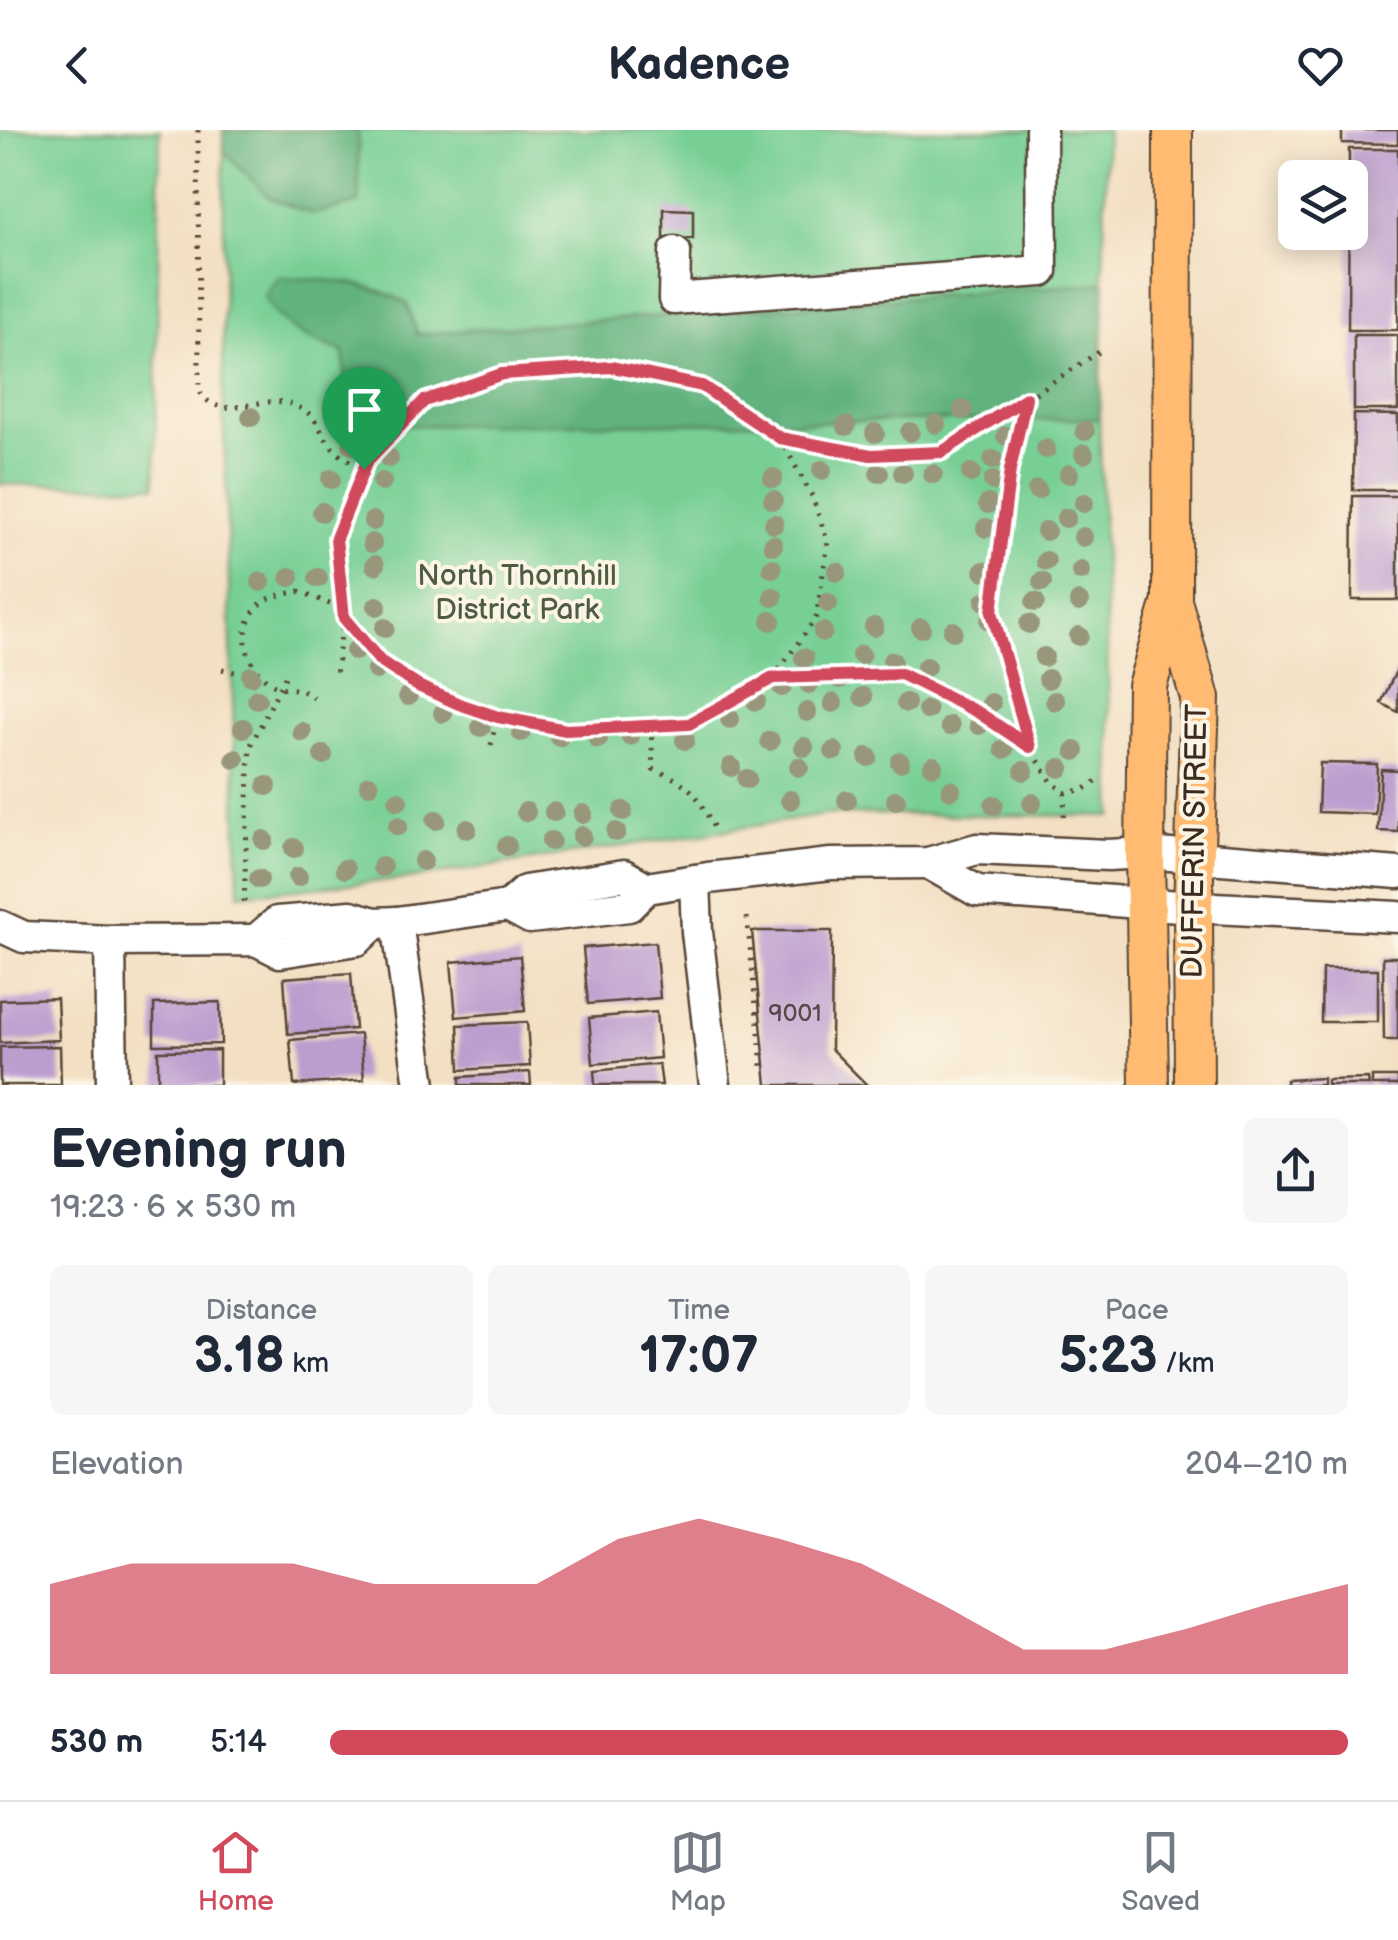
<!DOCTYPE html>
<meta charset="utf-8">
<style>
:root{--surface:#fff;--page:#f6f6f7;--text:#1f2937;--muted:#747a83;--line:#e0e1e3;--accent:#d1495b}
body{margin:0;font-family:"Balsamiq Sans",sans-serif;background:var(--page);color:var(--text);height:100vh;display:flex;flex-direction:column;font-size:38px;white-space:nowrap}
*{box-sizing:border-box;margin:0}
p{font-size:32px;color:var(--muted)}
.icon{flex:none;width:55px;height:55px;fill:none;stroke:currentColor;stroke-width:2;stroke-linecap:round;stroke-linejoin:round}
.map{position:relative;height:955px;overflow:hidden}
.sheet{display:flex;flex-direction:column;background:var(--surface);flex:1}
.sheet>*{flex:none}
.controls{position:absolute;left:1278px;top:30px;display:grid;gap:20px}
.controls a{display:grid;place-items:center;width:90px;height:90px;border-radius:15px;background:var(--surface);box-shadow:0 5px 25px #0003;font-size:50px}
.pin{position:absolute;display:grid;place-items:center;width:85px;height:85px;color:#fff;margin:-102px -42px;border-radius:50% 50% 50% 0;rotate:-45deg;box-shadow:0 0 10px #0007}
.pin .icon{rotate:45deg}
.round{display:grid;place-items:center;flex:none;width:105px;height:105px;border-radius:15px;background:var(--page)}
.overview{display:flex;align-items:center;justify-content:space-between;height:170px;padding:0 50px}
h1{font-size:55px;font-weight:600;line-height:75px}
.stats{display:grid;grid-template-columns:repeat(3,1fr);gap:15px;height:170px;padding:10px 50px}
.stats div{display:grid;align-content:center;border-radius:15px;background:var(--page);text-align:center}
.stats b{font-size:50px;font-weight:600}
.stats small{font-size:28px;font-weight:400}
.stats p{font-size:28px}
.chart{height:280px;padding:20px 50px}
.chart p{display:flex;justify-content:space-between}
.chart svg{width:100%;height:180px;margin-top:10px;fill:var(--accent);opacity:.7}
ul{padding:0 50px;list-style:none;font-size:32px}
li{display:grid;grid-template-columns:160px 120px 1fr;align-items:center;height:75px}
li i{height:25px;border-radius:12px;background:var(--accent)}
header{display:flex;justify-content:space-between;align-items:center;height:130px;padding:0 50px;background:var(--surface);font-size:45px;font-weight:600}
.dock{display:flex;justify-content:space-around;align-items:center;height:140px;border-top:2px solid var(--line);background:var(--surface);font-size:28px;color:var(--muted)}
.dock a{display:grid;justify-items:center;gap:5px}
.dock .active{color:var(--accent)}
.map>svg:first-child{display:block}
.green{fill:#77cf95;stroke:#597c5a;stroke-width:2.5}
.forest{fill:#61b27e;stroke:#4e6e4e;stroke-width:2.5}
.building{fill:#bb9dcf}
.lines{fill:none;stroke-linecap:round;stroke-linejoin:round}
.minor-casing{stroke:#574537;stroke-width:35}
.major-casing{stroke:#574537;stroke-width:42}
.path{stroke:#574537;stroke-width:5;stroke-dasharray:2.5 8;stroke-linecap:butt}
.minor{stroke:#fff;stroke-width:30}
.major{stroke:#ffbb71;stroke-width:38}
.tree{fill:#98977c}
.route-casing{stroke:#fff;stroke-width:20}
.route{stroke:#d1495b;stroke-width:12}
.labels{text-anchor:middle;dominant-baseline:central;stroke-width:8;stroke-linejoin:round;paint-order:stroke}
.number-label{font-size:25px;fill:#5b474a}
.park-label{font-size:30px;fill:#4d5c42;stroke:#fcf5e5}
.street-label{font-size:30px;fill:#3b2a1e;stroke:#fcf5e5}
</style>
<header><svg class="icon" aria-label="back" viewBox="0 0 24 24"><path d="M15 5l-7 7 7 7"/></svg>Kadence<svg class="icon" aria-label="heart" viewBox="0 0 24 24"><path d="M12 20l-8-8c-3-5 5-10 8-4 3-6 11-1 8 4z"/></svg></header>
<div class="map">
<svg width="1398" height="955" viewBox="0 0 1398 955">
<rect width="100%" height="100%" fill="#fcf5e5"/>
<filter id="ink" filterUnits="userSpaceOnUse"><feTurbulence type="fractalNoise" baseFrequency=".01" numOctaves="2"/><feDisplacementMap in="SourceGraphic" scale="20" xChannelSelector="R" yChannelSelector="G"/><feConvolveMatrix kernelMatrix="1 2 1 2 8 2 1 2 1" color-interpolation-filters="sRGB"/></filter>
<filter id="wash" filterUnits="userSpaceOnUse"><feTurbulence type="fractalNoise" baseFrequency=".0048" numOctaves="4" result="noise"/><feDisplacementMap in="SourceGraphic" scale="40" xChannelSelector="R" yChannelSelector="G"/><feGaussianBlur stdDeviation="2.25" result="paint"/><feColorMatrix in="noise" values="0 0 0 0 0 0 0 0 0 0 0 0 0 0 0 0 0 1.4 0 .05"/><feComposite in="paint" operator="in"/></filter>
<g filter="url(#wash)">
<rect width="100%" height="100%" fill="#f3dfc2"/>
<g class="green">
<polygon points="0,0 160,0 155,356 0,354"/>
<polygon points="224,0 1107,0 1099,289 1113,686 832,684 407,749 239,764 223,267"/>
</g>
<g class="forest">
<polygon points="223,0 358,0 359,73 313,84 271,69 224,22"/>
<path d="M278,147c51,4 82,1 129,26l10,31 688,-51 -6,136 -751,7 -4,-74c-34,-12 -61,-22 -80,-55z"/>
</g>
<g id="blocks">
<g class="building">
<polygon points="1342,0 1398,0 1398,14 1342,13"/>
<polygon points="1349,19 1398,19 1398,200 1348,200"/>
<polygon points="664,79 693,80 693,109 664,108"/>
<rect x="1354" y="205" width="44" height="75"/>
<polygon points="1354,284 1398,285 1398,360 1353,360"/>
<polygon points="1353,366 1398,366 1398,470 1352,470"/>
<polygon points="1398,537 1398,582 1381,573"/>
<polygon points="1320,633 1377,634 1375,684 1318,682"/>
<polygon points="1381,639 1398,640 1398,702 1378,701"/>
<polygon points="752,801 832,801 831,919 867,955 767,955"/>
<polygon points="655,812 660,868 588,874 583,818"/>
<polygon points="520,826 525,881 456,887 451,832"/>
<polygon points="1383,827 1398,827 1398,910 1384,910"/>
<polygon points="1322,839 1378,839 1378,892 1321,892"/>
<polygon points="351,843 355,899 288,904 284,848"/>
<polygon points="57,868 59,910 0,913 0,870"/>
<polygon points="220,872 221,914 154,915 154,874"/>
<polygon points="656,882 660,928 593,934 589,888"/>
<polygon points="527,892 530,936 460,940 458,895"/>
<polygon points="360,904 364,950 294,955 290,910"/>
<polygon points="60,916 61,955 0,955 0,917"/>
<polygon points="219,920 219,955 158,955 158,921"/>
<polygon points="659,934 662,955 595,955 594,941"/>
<polygon points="530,942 531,955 460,955 460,947"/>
<rect x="1372" y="947" width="26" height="8"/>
<polygon points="1323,948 1323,955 1286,955 1286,950"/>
<polygon points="1368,949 1369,955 1327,955 1327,950"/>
</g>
</g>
</g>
<g filter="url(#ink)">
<use href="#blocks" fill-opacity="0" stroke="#574537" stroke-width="2.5"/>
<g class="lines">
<defs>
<g id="minor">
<polyline points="675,122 674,169 1042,141 1041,0"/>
<polyline points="928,733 977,761 1193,777 1398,787"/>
<polyline points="695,750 697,802 715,955"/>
<polyline points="508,776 530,788 629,776 647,758 708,748 831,734 928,733 977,719 1108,725 1145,723 1398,743"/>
<polyline points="397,792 420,955"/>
<polyline points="0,796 24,807 110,811 256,810 280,822 357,810 375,793"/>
<polyline points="256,810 277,792 351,786 375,793 397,792 508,776 525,761 624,745 647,758"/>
<polyline points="110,811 112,955"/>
</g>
<g id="major">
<polyline points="1172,471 1200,568 1193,777 1194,955"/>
<polyline points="1149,955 1145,723 1147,556 1172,471 1173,0"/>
</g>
</defs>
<use href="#minor" class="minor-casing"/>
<use href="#major" class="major-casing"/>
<g class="path">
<path d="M198,0l1,260c19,35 57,5 88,13 32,10 28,22 44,43 8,10 22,17 33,23"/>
<polyline points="1026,268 1010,341 993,482 1029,614"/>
<polyline points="222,539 263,549"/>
<polyline points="773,548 816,488 828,413 812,366 780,308"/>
<path d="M314,568c-20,-15 -26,-5 -43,-15 -27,-17 -36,-58 -9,-80 8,-7 26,-9 37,-12l33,14 11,13 -7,57"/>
<path d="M651,597l2,42c38,15 43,23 61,59"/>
<polyline points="491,615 497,587"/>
<polyline points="1065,663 1085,659 1097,651"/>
<polyline points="1064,686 1065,663 1051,651 1030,617 979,583 901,545 773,548 689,594 651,597 566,600 497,587 459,574 418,556 380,531 343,488 336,408 367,331 424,271 502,244 612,237 701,256 780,308 871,325 943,323 1102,220"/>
<polyline points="244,772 250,617 287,543"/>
<polyline points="747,787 762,936"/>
</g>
<use href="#minor" class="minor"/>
<use href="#major" class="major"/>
</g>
<g class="tree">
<circle cx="338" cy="277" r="10"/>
<circle cx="963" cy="280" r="10"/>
<circle cx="251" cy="287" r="10"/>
<circle cx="936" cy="294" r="10"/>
<circle cx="846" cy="296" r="10"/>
<circle cx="368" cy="299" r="10"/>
<circle cx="1085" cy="301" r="10"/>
<circle cx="910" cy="302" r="10"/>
<circle cx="875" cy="303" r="10"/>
<circle cx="1006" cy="306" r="10"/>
<circle cx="352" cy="315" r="10"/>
<circle cx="1046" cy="319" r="10"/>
<circle cx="1084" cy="324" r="10"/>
<circle cx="389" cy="328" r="10"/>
<circle cx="993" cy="330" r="10"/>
<circle cx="822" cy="340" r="10"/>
<circle cx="879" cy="343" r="10"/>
<circle cx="903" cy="343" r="10"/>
<circle cx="971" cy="343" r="10"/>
<circle cx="933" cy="344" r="10"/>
<circle cx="1069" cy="344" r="10"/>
<circle cx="773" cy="348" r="10"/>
<circle cx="331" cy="349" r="10"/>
<circle cx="993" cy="351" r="10"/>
<circle cx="382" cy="352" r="10"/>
<circle cx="1037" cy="360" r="10"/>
<circle cx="773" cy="370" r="10"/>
<circle cx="1084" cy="373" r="10"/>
<circle cx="988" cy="374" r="10"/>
<circle cx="322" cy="382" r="10"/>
<circle cx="1066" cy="388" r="10"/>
<circle cx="373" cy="391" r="10"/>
<circle cx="774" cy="394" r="10"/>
<circle cx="986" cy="398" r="10"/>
<circle cx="1046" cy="401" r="10"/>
<circle cx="1083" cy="407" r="10"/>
<circle cx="372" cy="413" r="10"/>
<circle cx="773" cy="415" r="10"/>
<circle cx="1046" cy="431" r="10"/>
<circle cx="375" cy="435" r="10"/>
<circle cx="772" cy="438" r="10"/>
<circle cx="984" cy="441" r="10"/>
<circle cx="1081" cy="441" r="10"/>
<circle cx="837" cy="442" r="10"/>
<circle cx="290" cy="447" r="10"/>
<circle cx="318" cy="448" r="10"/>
<circle cx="261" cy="452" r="10"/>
<circle cx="1042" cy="452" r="10"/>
<circle cx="773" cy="467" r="10"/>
<circle cx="985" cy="471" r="10"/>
<circle cx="1035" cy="472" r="10"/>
<circle cx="1079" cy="472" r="10"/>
<circle cx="828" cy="473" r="10"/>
<circle cx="377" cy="476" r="10"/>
<circle cx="771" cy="491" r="10"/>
<circle cx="990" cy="491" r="10"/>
<circle cx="1029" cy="494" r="10"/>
<circle cx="874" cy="497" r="10"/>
<circle cx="385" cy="498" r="10"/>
<circle cx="921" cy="498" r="10"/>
<circle cx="953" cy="501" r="10"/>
<circle cx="823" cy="502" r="10"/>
<circle cx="1079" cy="506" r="10"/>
<circle cx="355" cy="521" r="10"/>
<circle cx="861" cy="525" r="10"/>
<circle cx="1044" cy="527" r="10"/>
<circle cx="804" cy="528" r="10"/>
<circle cx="892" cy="531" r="10"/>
<circle cx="926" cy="537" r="10"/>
<circle cx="376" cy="540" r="10"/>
<circle cx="251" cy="546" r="10"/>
<circle cx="840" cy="549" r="10"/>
<circle cx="1048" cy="549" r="10"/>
<circle cx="809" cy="554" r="10"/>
<circle cx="782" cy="557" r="10"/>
<circle cx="408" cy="566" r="10"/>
<circle cx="863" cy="567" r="10"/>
<circle cx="257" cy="569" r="10"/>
<circle cx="756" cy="571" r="10"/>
<circle cx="1055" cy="571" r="10"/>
<circle cx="833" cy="573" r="10"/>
<circle cx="906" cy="573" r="10"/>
<circle cx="991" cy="573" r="10"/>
<circle cx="927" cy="580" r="10"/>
<circle cx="807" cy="582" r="10"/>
<circle cx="443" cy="583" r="10"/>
<circle cx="730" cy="589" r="10"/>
<circle cx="979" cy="595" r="10"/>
<circle cx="950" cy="596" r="10"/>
<circle cx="481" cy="597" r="10"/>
<circle cx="243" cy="598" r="10"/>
<circle cx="302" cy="602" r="10"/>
<circle cx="521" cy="602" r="10"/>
<circle cx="630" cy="606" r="10"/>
<circle cx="559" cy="607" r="10"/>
<circle cx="598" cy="609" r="10"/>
<circle cx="685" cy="610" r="10"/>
<circle cx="770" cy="611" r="10"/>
<circle cx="804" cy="617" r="10"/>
<circle cx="1004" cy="619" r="10"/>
<circle cx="834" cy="621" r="10"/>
<circle cx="1075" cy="621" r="10"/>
<circle cx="323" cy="625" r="10"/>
<circle cx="868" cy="627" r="10"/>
<circle cx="235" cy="629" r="10"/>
<circle cx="900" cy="632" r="10"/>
<circle cx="933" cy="636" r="10"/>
<circle cx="731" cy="637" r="10"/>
<circle cx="799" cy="637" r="10"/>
<circle cx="1060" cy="638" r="10"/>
<circle cx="1024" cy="641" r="10"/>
<circle cx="747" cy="649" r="10"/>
<circle cx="369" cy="655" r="10"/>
<circle cx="267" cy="656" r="10"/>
<circle cx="951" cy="660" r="10"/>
<circle cx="790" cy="670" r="10"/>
<circle cx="847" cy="670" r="10"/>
<circle cx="896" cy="670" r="10"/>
<circle cx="398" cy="671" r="10"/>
<circle cx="1032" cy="673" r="10"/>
<circle cx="994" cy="675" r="10"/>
<circle cx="623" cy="681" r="10"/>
<circle cx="526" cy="682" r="10"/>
<circle cx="554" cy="682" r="10"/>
<circle cx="583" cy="684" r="10"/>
<circle cx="436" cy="690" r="10"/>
<circle cx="398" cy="696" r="10"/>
<circle cx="467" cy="699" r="10"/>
<circle cx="616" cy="702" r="10"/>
<circle cx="582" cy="706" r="10"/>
<circle cx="264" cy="710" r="10"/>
<circle cx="551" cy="711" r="10"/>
<circle cx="507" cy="716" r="10"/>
<circle cx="294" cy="718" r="10"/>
<circle cx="423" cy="731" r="10"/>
<circle cx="382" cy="737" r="10"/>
<circle cx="345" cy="739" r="10"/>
<circle cx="298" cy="747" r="10"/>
<circle cx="259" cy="749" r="10"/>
</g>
</g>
<g class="lines" filter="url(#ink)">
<defs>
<polygon id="route" points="612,237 702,256 780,308 871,325 942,322 1026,268 1010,340 992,482 1030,617 979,583 901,544 773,548 689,594 566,600 498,587 459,574 418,556 380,531 344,488 336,408 367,331 424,271 502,244"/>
</defs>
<use href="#route" class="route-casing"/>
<use href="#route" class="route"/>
</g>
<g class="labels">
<g class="number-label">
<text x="795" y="883">9001</text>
</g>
<g class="park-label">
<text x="517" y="446">North Thornhill<tspan x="517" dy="34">District Park</tspan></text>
</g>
<g class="street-label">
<text transform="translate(1195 711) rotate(-89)">DUFFERIN STREET</text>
</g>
</g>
</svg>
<div class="controls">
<a><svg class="icon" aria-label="layers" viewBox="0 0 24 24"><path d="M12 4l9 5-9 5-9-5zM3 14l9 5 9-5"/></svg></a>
</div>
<div class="pin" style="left:364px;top:339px;background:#1e9e55"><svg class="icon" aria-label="arrive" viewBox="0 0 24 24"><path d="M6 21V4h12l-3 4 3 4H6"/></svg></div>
</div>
<section class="sheet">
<div class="overview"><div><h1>Evening run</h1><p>19:23 · 6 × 530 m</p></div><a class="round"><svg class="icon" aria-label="share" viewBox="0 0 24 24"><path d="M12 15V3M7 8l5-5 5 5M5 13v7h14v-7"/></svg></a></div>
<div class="stats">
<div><p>Distance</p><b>3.18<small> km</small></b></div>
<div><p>Time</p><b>17:07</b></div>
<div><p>Pace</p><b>5:23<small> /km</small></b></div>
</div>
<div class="chart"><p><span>Elevation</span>204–210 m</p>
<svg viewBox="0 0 160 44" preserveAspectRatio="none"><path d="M0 44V22L10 17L20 17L30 17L40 22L50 22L60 22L70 11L80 6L90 11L100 17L110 27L120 38L130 38L140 33L150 27L160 22V44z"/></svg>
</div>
<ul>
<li><b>530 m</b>5:14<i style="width:100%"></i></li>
</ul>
</section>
<nav class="dock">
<a class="active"><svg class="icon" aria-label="home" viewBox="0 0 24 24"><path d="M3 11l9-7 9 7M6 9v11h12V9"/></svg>Home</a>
<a><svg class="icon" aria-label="map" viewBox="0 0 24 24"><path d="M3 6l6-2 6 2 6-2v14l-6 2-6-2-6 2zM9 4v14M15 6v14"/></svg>Map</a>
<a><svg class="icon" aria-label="saved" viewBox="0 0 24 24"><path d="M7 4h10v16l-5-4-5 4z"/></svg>Saved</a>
</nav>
